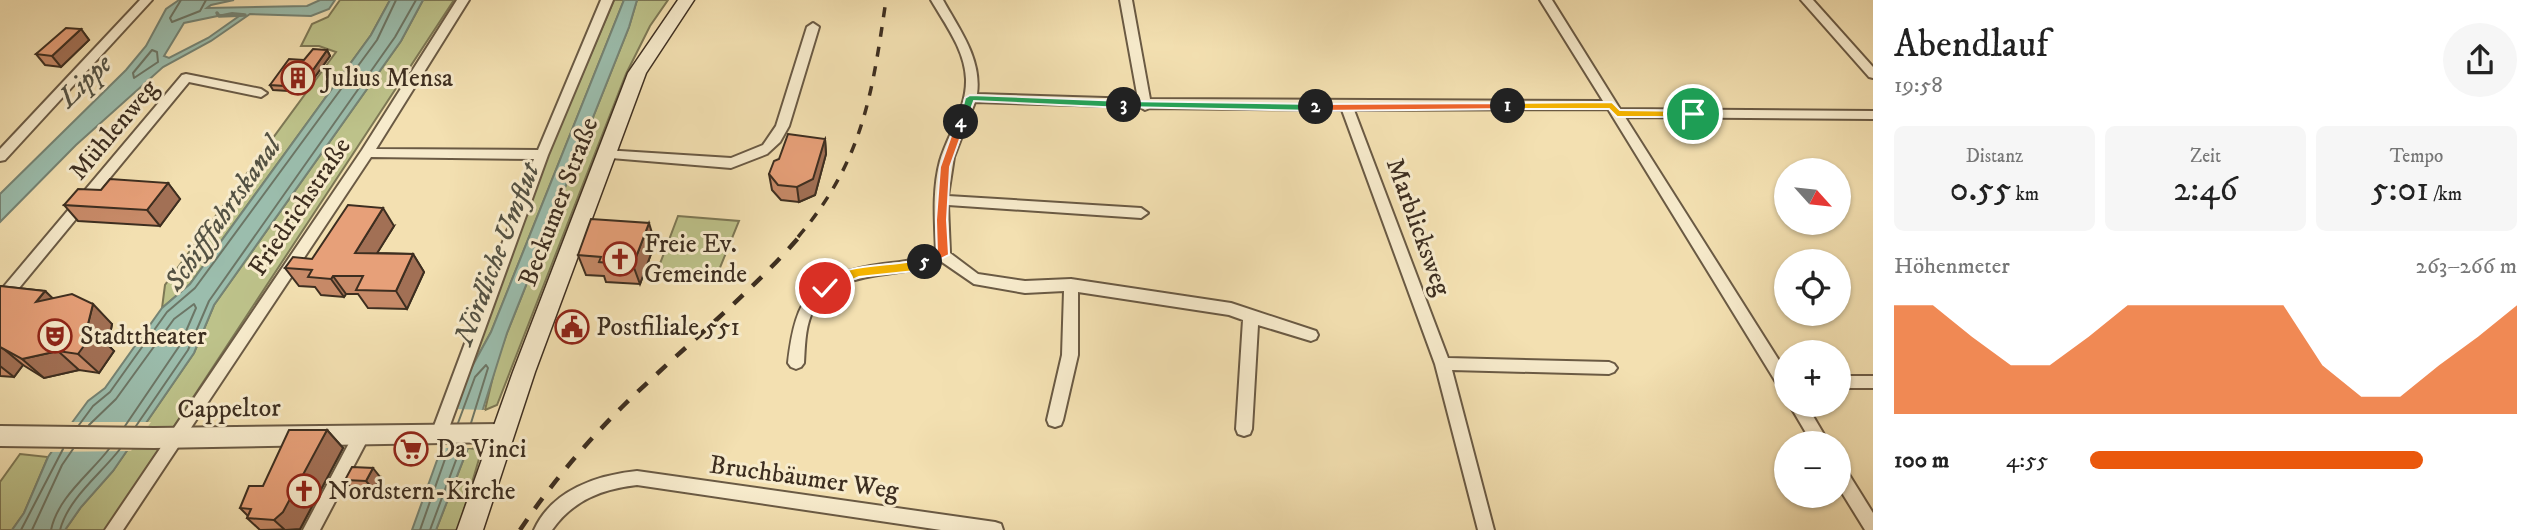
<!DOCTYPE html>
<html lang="de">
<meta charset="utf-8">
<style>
:root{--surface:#fff;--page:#f6f6f6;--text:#222;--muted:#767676;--accent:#ea580c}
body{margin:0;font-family:"IM FELL DW Pica",serif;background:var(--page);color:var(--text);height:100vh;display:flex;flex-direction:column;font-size:26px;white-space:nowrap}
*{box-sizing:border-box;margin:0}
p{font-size:23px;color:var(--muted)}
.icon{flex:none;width:38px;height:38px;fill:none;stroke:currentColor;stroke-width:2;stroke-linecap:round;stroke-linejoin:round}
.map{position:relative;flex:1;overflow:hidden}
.details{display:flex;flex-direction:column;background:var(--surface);width:665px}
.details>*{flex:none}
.needle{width:46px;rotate:117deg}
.buttons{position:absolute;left:1774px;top:158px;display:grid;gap:14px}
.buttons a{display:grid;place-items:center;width:77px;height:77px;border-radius:50%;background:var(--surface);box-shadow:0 2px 5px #0004;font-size:35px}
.pin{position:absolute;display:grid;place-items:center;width:60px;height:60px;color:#fff;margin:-30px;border:4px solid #fff;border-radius:50%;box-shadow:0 2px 7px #0007}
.km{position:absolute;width:35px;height:35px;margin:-18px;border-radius:50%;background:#222;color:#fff;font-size:19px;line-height:35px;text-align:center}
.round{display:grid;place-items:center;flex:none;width:74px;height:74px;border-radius:37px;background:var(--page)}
.summary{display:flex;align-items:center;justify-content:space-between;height:119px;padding:0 21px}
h1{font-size:38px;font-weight:600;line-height:52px}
.figures{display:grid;grid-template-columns:repeat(3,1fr);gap:10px;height:119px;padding:7px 21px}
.figures div{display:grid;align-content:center;border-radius:10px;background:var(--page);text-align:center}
.figures b{font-size:35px;font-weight:600}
.figures small{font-size:19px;font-weight:400}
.figures p{font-size:19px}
.chart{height:196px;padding:14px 21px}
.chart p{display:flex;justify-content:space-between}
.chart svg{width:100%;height:126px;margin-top:7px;fill:var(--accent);opacity:.7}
ul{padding:0 21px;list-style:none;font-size:23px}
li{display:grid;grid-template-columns:112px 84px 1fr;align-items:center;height:52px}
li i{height:18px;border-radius:9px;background:var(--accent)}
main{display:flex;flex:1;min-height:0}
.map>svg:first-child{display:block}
.green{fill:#bdc28a;stroke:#7d7855;stroke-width:2}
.water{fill:#9bbdad;stroke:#758475;stroke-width:2;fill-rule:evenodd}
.pier{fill:#f3e0b1}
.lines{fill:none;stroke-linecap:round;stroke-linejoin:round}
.shore{stroke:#6c7666;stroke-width:2}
.stream{stroke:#758475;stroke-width:3.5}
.minor-casing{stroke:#6a5a44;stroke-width:4}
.tertiary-casing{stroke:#6a5a44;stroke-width:4}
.secondary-casing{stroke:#3d2e20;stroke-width:3}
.minor{fill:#f7ebcc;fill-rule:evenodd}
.tertiary{fill:#f7ebcc;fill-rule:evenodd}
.secondary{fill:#f7ebcc;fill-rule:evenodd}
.rail-far1{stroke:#3d2e20;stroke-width:3.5;stroke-dasharray:10 10;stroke-linecap:butt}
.rail{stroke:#3d2e20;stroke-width:4.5;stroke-dasharray:13 13;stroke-linecap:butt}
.wall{fill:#c78a68;stroke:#3d2e20;stroke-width:2}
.shaded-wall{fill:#a27055;stroke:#3d2e20;stroke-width:2}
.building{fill:#e7a079;stroke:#3d2e20;stroke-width:2}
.split-1{fill:#f5b400;stroke:#fff;stroke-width:2}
.split-2{fill:#f0652b;stroke:#fff;stroke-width:2}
.split-3{fill:#22a559;stroke:#fff;stroke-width:2}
.split-4{fill:#22a559;stroke:#fff;stroke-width:2}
.split-5{fill:#f0652b;stroke:#fff;stroke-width:2}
.split-6{fill:#f5b400;stroke:#fff;stroke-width:2}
.labels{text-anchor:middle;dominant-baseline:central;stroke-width:6;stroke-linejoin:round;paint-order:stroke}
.poi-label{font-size:26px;fill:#3d2e20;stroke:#f7ebcc;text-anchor:start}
.street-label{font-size:26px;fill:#3d2e20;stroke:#f7ebcc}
.water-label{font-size:28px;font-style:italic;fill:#545243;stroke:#f7ebcc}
</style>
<main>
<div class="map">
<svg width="1873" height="530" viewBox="0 0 1873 530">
<rect width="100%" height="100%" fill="#f3e0b1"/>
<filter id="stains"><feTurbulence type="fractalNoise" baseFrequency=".00286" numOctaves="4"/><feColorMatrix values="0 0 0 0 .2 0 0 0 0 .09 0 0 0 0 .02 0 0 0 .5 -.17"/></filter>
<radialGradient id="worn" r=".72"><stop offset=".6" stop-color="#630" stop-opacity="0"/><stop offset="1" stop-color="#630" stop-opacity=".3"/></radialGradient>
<g class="green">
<polygon points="340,0 390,0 371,35 190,284 162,308 165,285 336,52 319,46 301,46 312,24 328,17"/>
<polygon points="423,0 454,0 106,530 65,530 81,507 113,471 194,353 214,305 401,41"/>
<polygon points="614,0 624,0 491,332 468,374 548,155"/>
<polygon points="637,0 668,0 650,26 626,74 497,405 485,410 496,364 507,333 629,27"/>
<polygon points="678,216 739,221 717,275 658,269"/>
<polygon points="468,448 475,449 479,459 458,530 436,530"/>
<polygon points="20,454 48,457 24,513 12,530 0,530 0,482"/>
</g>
<g class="water">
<path d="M179,0h55l-23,5 -4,3 100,-2 13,-6h15l-6,9 -18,7 -61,-2 -39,27 -48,26 -87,78 -76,77v-28l126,-124 20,-24 20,-37zM232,13l10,1 -34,24 -39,20 -5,-2 20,-33z"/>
<polygon points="390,0 423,0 401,41 214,305 194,353 113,471 81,507 65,530 12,530 24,513 48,457 71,424 88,401 105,388 162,308 190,284 371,35"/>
<polygon points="624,0 637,0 629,27 507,333 483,409 436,530 412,530 468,374 491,332"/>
</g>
<g class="pier">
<polygon points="456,409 485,410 472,448 441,448"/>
<polygon points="69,422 151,422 131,451 48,452"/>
</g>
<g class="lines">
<g class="shore">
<polyline points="181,0 170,18 172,22 200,11 206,0"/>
<polygon points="152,50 157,52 158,62 134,78 133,73"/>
<polyline points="458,423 475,377 486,365 488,368 471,423"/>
<polyline points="79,425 93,406 110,392 167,312 195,288 377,40 396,0"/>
<polyline points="89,425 116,399 174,319 194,304 196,308 180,345 125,426"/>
<polyline points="136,426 188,350 209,301 395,37 416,0"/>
<polyline points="21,530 63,449"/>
<polyline points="32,530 62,465 73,449"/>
<path d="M51,530c7,-33 38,-55 58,-81"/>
<path d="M60,530c9,-33 40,-55 60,-81"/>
<polyline points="420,530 450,445"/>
<polyline points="430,530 462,444"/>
</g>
<polyline class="stream" points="217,13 219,16 245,15"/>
<defs>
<g id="minor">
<polygon points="140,0 152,0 5,160 0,161 0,149"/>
<polygon points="457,0 469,0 376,149 538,150 601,0 613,0 548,155 445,439 439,441 433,439 431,434 534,159 371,157 123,530 105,530 362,150"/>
<path d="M931,0h12c16,29 39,59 34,94l161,5 -18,-99h12l18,99 453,2 -63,-101h12l68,109 253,2v8l-248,-2 162,256v20l-5,-1 -174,-283 -254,1 94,248 161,4 5,2 3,4 -3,4 -5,2 -157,-4 42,160h-16l-43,-166 -93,-254 -192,-2 -5,2 -5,-3 -165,-5 -21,55 -6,39 193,12 7,5 -7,5 -193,-13 2,48 28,21 47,7 46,-2 160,24 85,28 2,4 -2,4 -5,2 -53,-16 -6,104 -2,5 -6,2 -6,-2 -2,-5 7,-109 -14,-5 -151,-23v63l-15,65 -2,5 -6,2 -6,-2 -2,-5 15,-65 2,-64 -39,2 -51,-9 -32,-22c-41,18 -109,3 -131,53 -6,15 -6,32 -7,48l-3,4 -5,2 -5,-2 -3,-4c8,-69 24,-89 95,-99 19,-2 35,-4 53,-12 -1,-30 -4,-61 4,-91 8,-27 27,-53 26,-82 -1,-29 -21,-55 -35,-79z"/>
<polygon points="1801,0 1813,0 1873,67 1873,78 1869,77"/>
<polygon points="813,23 819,27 789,126 780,142 767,154 731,168 599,157 598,154 599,151 604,150 731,158 763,145 776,126 807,27"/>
<polygon points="186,74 261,89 267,93 261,97 189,82 5,305 0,307 0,291 182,75"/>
<rect x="1839" y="376" width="34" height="12"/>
<polygon points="1789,404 1806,404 1829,443 1812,443"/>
<polygon points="362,428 368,430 370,435 320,530 303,530 356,430"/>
<polygon points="1839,466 1845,468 1873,513 1873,530 1865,530 1839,488"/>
<path d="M637,471l358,51 6,2 2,6h-62l-304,-45c-35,4 -64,15 -85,45h-18c18,-40 63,-55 103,-59z"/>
</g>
<polygon id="tertiary" points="501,424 509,426 512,433 509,440 501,442 154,448 0,446 0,426 154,428"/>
<polygon id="secondary" points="678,0 694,0 646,73 535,372 483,530 457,530 513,372 628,73"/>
</defs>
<use href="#minor" class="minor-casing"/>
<use href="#tertiary" class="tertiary-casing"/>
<use href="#secondary" class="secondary-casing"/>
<use href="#minor" class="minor"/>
<use href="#tertiary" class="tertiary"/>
<use href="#secondary" class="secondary"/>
<path class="rail-far1" d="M798,237c65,-76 74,-142 88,-237"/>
<path class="rail" d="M520,530c30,-45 64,-85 102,-123 59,-58 124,-109 178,-171"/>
</g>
<g class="wall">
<polygon points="81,29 89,40 61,67 45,65 36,54"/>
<polygon points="327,50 330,56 304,92 273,90 270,85 304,60"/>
<polygon points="825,139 826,154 815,195 799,202 781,200 772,190 769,174"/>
<polygon points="168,183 180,199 160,226 78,221 64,205 101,190"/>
<polygon points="394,226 377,253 413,254 424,272 407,309 368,308 358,294 346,294 344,297 321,295 315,287 299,286 285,268 312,259"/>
<polygon points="655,243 640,284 606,282 604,276 586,275 578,255"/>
<polygon points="0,286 45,291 52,298 112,324 108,345 114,351 99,373 79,370 44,378 23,365 14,377 0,376"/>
<polygon points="327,430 343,448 300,529 260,530 247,518 248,516 240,508 263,486"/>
<polygon points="380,477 374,490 353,490 345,480"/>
</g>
<g class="shaded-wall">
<polygon points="81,29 89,40 61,67 52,56"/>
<polygon points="327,50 330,56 304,92 301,87"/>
<polygon points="825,139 826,154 815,195 799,202 797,187"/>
<polygon points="168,183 180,199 160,226 147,210"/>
<polygon points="383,208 394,226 366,271 355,253"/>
<polygon points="649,223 655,243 640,284 633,265"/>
<polygon points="413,254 424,272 407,309 396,291"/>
<polygon points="333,276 346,294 344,297 331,279"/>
<polygon points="45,291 65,310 36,302"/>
<polygon points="93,304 112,324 108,345 114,351 99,373 78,354 87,328"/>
<polygon points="0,346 23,365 14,377 0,366"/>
<polygon points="58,351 79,370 44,378 22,359"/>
<polygon points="327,430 343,448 300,529 285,530 274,520"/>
<polygon points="373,468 380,477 374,490 366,481"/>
</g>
<g class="building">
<polygon points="66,28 81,29 52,56 36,54"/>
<polygon points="313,49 327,50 301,87 270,85 289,59 304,60"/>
<polygon points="788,134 825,139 813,179 797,187 778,185 769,174 774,161 779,159"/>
<polygon points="110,179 168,183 147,210 64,205 78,189 101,190"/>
<polygon points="348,205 383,208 355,253 413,254 396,291 356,290 363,276 333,276 331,279 308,277 312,270 285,268 293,257 312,259"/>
<polygon points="591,219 649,223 633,265 599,262 601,257 578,255"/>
<polygon points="0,286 45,291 36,302 72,294 93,304 87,328 94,332 78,354 58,351 22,359 0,347"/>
<polygon points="289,430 327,430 283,512 274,520 247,518 251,509 240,508 249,486 263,486"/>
<polygon points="352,467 373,468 366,481 345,480"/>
</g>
<polygon class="split-1" points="1612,102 1620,110 1693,111 1698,114 1693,117 1617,117 1609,109 1508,109 1503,106 1508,103"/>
<polygon class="split-2" points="1508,103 1511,104 1511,109 1316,111 1312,107 1316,104"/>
<polygon class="split-3" points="1124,101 1316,104 1321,107 1316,111 1121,107 1121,102"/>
<polygon class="split-4" points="970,95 1124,101 1129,105 1124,108 974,101 965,125 958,125 965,98"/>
<polygon class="split-5" points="961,119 966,122 950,167 947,220 949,255 925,267 921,265 921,259 937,253 936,220 940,167 956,122"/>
<path class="split-6" d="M925,258l4,1v6l-14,6 -56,6 -34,15 -5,-4c23,-30 73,-19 105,-30z"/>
<defs>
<symbol id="building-ring" viewBox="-11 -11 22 22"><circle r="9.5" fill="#f7ebcc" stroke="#8f2418" stroke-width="1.5"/><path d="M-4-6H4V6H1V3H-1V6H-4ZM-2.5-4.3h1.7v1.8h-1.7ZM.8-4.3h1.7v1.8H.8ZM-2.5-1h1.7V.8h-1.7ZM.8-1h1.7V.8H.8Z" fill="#8f2418"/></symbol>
<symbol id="church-ring" viewBox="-11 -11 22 22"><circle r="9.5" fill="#f7ebcc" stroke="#8f2418" stroke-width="1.5"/><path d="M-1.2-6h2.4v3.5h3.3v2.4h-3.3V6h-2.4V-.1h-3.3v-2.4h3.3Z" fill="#8f2418"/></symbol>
<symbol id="civic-ring" viewBox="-11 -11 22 22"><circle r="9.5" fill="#f7ebcc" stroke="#8f2418" stroke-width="1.5"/><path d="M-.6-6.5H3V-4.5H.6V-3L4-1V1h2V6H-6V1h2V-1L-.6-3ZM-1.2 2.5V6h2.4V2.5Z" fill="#8f2418"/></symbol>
<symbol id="theatre-ring" viewBox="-11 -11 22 22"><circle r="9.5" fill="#f7ebcc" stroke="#8f2418" stroke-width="1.5"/><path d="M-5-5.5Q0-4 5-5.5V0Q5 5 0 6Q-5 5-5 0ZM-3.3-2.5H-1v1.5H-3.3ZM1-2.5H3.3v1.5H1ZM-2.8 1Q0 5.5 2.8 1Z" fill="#8f2418"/></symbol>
<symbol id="supermarket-ring" viewBox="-11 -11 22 22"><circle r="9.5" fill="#f7ebcc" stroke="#8f2418" stroke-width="1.5"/><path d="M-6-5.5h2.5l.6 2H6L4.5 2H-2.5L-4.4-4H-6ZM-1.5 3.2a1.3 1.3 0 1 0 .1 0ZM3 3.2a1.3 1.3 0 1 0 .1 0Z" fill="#8f2418"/></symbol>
</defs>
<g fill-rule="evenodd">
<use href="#building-ring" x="279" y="59" width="38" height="38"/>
<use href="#church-ring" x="601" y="240" width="38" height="38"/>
<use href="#civic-ring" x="553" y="308" width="38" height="38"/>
<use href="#theatre-ring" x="36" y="317" width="38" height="38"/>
<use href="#supermarket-ring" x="392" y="430" width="38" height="38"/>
<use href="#church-ring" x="285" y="472" width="38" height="38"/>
</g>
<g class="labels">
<g class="poi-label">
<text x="322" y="78">Julius Mensa</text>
<text x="644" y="244">Freie Ev.<tspan x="644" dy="30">Gemeinde</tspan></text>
<text x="596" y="327">Postfiliale 551</text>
<text x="80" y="336">Stadttheater</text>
<text x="436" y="449">Da Vinci</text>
<text x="328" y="491">Nordstern-Kirche</text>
</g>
<g class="street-label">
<text transform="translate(114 130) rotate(-50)">Mühlenweg</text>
<text transform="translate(559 202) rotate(-69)">Beckumer Straße</text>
<text transform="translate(300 207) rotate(-56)">Friedrichstraße</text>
<text transform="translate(1418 227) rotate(70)">Marblicksweg</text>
<text transform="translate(229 409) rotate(-1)">Cappeltor</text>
<text transform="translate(804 478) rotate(8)">Bruchbäumer Weg</text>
</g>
<g class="water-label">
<text transform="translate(85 81) rotate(-44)">Lippe</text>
<text transform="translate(223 214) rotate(-55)">Schifffahrtskanal</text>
<text transform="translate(497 254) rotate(-69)">Nördliche Umflut</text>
</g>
</g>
<rect width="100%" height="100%" filter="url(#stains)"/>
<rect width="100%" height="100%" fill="url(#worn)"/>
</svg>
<div class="buttons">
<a><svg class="needle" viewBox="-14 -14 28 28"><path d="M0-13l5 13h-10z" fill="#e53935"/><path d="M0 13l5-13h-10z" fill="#767676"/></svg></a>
<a><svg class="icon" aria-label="locate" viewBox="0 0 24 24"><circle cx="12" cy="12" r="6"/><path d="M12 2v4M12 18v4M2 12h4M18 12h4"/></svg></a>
<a>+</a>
<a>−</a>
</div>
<div class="pin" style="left:1693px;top:114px;background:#1e9e55"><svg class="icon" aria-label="arrive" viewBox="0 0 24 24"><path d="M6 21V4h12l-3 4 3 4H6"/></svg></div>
<div class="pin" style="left:825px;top:288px;background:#d93025"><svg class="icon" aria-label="check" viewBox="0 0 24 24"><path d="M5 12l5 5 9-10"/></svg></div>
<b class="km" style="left:1508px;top:106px">1</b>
<b class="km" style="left:1316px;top:107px">2</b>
<b class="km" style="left:1124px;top:105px">3</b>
<b class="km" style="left:961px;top:122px">4</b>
<b class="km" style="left:925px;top:262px">5</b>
</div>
<section class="details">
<div class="summary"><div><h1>Abendlauf</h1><p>19:58</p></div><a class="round"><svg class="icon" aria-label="share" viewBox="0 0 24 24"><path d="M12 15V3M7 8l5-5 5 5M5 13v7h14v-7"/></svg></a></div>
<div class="figures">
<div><p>Distanz</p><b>0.55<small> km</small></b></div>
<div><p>Zeit</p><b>2:46</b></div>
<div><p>Tempo</p><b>5:01<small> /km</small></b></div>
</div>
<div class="chart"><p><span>Höhenmeter</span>263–266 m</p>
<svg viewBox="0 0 160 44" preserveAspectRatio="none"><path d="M0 44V6L10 6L20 17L30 27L40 27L50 17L60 6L70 6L80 6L90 6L100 6L110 27L120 38L130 38L140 27L150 17L160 6V44z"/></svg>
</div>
<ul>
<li><b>100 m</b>4:55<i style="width:78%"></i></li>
</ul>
</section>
</main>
